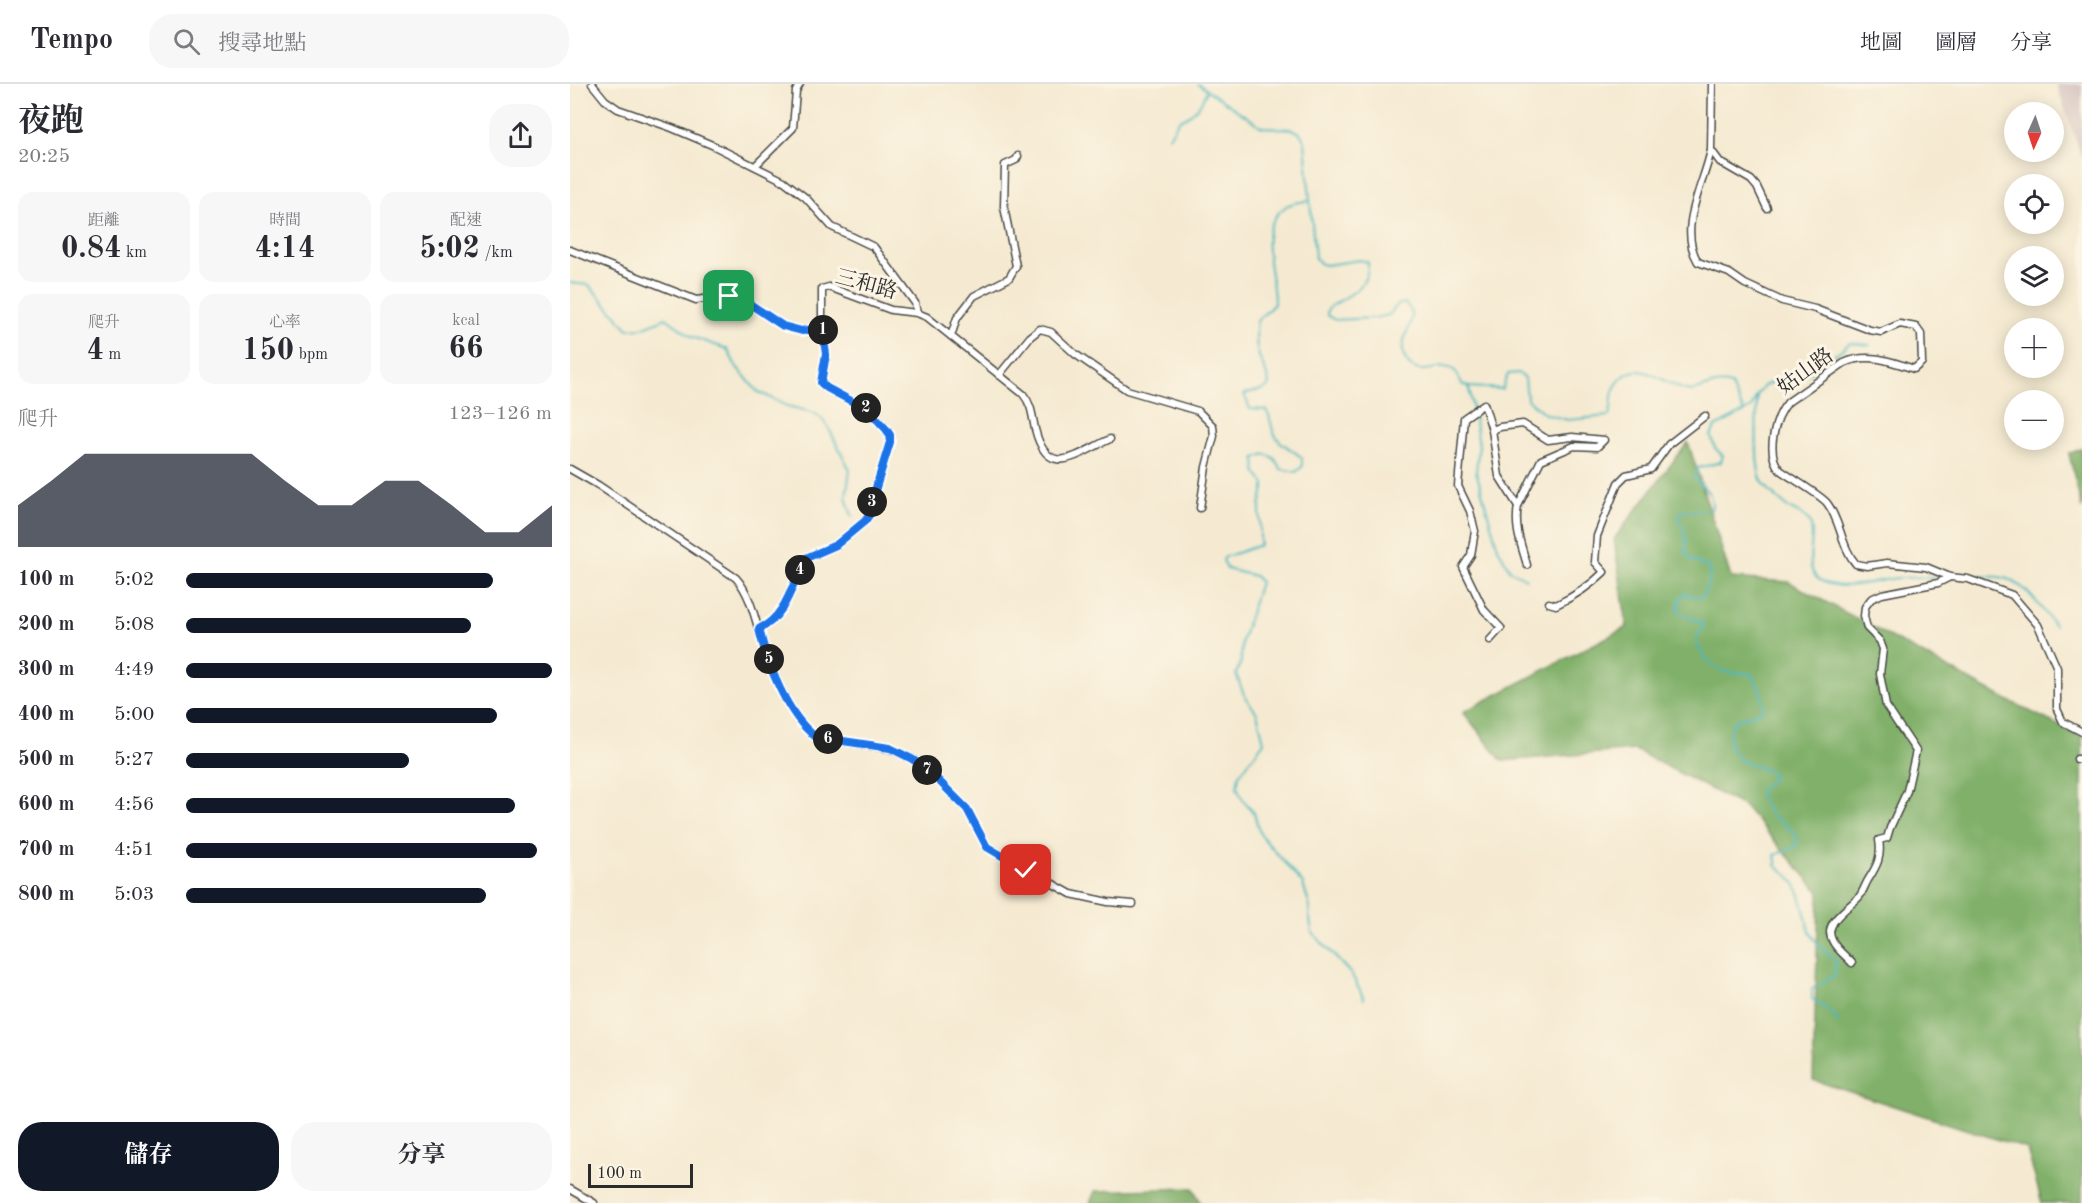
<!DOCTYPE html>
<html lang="zh-TW">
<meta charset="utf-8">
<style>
:root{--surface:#fff;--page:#f7f7f7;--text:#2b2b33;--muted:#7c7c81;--line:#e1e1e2;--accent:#111827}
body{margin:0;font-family:"Old Standard TT","Noto Serif TC",serif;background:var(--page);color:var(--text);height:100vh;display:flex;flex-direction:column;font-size:22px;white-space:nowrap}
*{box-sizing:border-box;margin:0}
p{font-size:20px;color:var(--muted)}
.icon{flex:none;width:33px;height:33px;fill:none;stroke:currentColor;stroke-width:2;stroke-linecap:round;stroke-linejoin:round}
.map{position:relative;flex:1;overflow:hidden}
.drawer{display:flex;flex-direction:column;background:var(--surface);width:570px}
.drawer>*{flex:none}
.needle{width:39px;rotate:183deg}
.fabs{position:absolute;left:1434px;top:18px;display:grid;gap:12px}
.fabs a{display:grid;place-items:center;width:60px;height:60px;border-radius:50%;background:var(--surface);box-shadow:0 3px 15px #0003;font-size:30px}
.scale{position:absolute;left:18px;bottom:15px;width:105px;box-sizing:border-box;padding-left:6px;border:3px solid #2b2b2b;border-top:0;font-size:16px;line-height:21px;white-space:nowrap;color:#2b2b2b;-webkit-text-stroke:4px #fcf5e5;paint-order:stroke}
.pin{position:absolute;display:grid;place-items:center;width:51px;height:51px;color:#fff;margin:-26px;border-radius:12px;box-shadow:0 3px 9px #0006}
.km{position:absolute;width:30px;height:30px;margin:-15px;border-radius:50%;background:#222;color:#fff;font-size:16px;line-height:30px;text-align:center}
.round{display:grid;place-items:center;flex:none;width:63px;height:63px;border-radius:24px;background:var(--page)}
.summary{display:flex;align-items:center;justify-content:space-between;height:102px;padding:0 18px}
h1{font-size:33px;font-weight:700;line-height:45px}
.stats{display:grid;grid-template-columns:repeat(3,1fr);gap:9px;height:102px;padding:6px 18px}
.stats div{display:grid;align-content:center;border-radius:15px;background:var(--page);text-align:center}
.stats b{font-size:30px;font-weight:700}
.stats small{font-size:16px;font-weight:400}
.stats p{font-size:16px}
.chart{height:168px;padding:12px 18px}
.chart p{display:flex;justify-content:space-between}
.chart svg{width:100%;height:108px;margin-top:6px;fill:var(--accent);opacity:.7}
.primary-button{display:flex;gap:12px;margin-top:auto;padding:12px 18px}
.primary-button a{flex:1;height:69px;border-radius:24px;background:var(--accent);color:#fff;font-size:24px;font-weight:700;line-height:69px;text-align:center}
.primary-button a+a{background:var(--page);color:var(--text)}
ul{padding:0 18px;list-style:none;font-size:20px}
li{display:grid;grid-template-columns:96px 72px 1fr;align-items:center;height:45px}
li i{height:15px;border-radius:8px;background:var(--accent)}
header{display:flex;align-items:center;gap:36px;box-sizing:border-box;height:84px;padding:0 30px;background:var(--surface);border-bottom:2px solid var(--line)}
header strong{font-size:28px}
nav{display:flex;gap:33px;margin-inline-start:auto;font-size:21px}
.search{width:420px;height:54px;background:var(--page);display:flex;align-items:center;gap:15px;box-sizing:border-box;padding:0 21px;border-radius:24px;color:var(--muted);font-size:22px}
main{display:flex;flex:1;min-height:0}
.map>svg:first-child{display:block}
.industrial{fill:#d1c0bc}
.forest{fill:#80b069;stroke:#566e4a;stroke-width:1.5}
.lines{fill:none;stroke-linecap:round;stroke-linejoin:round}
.stream{stroke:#48b7be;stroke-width:2}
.street-casing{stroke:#494844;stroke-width:9}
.street{stroke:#fff;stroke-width:6}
.route-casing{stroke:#fff;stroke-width:12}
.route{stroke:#1a73e8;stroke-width:8}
.labels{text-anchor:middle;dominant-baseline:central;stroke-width:6;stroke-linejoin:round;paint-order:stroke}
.street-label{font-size:21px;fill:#2b2b2b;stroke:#fcf5e5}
</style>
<header>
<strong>Tempo</strong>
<div class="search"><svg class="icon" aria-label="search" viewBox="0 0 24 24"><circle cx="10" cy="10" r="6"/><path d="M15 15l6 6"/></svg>搜尋地點</div>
<nav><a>地圖</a><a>圖層</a><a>分享</a></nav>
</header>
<main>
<section class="drawer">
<div class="summary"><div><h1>夜跑</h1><p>20:25</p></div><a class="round"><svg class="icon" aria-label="share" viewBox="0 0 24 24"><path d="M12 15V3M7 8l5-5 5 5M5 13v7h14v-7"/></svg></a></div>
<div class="stats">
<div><p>距離</p><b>0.84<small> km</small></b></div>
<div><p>時間</p><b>4:14</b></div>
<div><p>配速</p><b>5:02<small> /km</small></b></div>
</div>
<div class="stats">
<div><p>爬升</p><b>4<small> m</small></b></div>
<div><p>心率</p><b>150<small> bpm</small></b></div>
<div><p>kcal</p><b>66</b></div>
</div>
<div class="chart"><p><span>爬升</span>123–126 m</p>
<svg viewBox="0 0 160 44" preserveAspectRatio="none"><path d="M0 44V27L10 17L20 6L30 6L40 6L50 6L60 6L70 6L80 17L90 27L100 27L110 17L120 17L130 27L140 38L150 38L160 27V44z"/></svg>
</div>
<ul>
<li><b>100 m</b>5:02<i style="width:84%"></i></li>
<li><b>200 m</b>5:08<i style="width:78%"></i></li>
<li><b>300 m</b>4:49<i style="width:100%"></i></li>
<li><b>400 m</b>5:00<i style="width:85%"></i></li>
<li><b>500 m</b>5:27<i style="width:61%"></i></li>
<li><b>600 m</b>4:56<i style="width:90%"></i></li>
<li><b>700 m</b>4:51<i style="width:96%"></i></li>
<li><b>800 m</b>5:03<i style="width:82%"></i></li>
</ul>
<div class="primary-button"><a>儲存</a><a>分享</a></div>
</section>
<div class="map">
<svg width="1512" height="1119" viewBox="0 0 1512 1119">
<rect width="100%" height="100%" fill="#fcf5e5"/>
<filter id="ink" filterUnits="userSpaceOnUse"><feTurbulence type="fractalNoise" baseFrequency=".0167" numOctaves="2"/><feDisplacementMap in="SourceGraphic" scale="12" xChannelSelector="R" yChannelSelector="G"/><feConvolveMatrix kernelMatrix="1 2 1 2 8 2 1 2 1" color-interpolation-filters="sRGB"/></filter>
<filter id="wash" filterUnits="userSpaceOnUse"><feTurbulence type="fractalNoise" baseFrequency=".008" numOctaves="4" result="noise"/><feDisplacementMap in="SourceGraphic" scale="24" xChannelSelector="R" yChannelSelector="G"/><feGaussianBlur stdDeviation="1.35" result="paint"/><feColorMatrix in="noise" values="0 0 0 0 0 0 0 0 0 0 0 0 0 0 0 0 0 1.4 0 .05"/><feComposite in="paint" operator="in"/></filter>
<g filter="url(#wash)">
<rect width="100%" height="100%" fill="#f5ead1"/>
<polygon class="industrial" points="1486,0 1512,0 1512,74"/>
<g class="forest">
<polygon points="1118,358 1161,494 1219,498 1433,614 1512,653 1512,1119 1472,1119 1457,1065 1243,996 1249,808 1175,723 1065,666 932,677 893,628 1057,543 1044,455"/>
<polygon points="1512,364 1512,425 1499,370"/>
<polygon points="623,1104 631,1119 520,1119 525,1107"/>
</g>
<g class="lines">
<g class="stream">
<path d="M628,0l64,43 30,2 8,4 5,9 10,116 6,6 5,1 34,-5 8,2c2,25 -19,33 -38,45l-3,4v4l8,5 40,-2 14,-3 8,-10 8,-2c2,3 5,5 6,8 5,14 -17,31 -4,51 13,19 36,-3 48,9 3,4 5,9 7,13l7,3 33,2 6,-15 10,-1 7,5 2,21 18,15 23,6 41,-4c4,-9 1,-19 5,-27 20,-38 48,-5 72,1 14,4 24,-11 45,-5l13,27 -29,15 -4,9 4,12 8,8 -2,6 -23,6 -4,9c9,10 22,19 17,33l-27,1 -4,3 -1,5 7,18v16l5,7 17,7c5,11 -2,21 -6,31l-17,-4 -5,4 -2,12 4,4 21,10v3l-7,13c4,14 14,26 28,31 9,3 20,1 29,4 6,12 11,22 10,35l-28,11 -5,10 -1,16 11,13 33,13 -2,8 -10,8 -2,7 12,19 21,15 6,11 -3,6 -20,8 2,12c26,15 23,35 32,61 4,14 16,24 27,33l-1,14 -23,14v10l20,14 7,10"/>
<path d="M599,53l10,-17c15,-5 22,-15 28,-30"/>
<path d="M738,117c-7,1 -17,1 -23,6 -32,24 -10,65 -11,97l-17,17c-1,12 -2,24 2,35 4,10 9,18 10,29l-4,4 -21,5 6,15 16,1c6,9 4,14 8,23 5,12 19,16 28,25v9l-6,5 -15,-3 -7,-11 -9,-4 -10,4 1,15 9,11 -5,22v39l-35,12 -2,3 4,9 28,7 5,6 -18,59 -1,21 -5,12 9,23 12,16 7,29 -25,33 -2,12 6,13 11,13 6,21 43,50 7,23 -1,7 3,18 40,43 12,24"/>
<polyline points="0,199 19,201 58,245 72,244 96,234 122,253 157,265 166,282 187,307 217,322 242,328 250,333 258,343 280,386 276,413 282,432"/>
<polyline points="899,304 909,361 906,387 920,437 928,464 940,486 956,495"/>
<path d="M1187,311c0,17 -3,74 5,86 4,7 16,18 22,23 8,9 24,9 27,22 5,19 -12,47 15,57 21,8 50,-3 72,-5 15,-1 30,0 46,-1"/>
<polyline points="1174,328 1181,324 1187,311 1194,302 1201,299 1218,299 1246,285 1280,259 1300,261"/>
<path d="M1400,493c9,0 20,-1 29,0 25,3 42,31 56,49"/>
</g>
</g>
</g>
<g filter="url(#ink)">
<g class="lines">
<defs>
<g id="street">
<polyline points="22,0 35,16 48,25 102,44 142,61 214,97 236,114 262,143 304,163 345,219 347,229"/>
<polyline points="1142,0 1141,66 1150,78 1181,96 1187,103 1197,124"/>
<path d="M1141,66c-7,35 -34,77 -13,112l31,11 16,11 37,17 33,8 55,21 11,2 19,-8 16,3 5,7 1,28 -8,7c-23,-8 -47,-17 -70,-6l-56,39c-13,15 -23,51 -8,68 11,8 39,24 47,33 14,18 14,44 29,61l11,2 20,-3 39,4 24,10 18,2 44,16 26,30 19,43v41l6,13 19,10"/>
<polyline points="185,82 223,44 226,7 230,0"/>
<polyline points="0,166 126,216 159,212 174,216 213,242 232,247 252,243"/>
<polyline points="381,252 387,234 404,212 439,194 446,182 434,123 435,81 446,76 448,72"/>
<polyline points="429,291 460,253 470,245 481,248 505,270 557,306 628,327 643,342 644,352 636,383 630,424"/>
<path d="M922,346l8,-3 23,-3 25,16 24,-3 32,3 -7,7 -23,-1 -33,14 -23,46c-4,22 3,38 9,59"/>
<path d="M0,385l28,16 138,93c15,17 18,39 25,59 10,33 27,80 55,100l74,12 23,10 17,13 37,37 20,38 84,47 37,8 25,2"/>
<path d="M979,519l7,2c19,-9 33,-18 48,-33l-9,-10 2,-26 21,-53 8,-8 25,-6 18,-25 36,-28"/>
<path d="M189,545c28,-13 33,-46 47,-71l30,-13 29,-24 5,-7 4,-21 16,-51v-7l-4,-6 -18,-19 -41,-22 -6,-5 5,-29 -4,-27v-38l7,-2 62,23 26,3 10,4 96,77c9,11 9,21 12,35 13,52 42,25 75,10"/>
<polyline points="920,556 931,544 914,526 893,483 901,471 905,447 900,427 888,402 894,334 914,320 922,346 929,392 948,422"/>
<polyline points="1507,675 1512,675"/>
<path d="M1282,879c-6,-7 -15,-13 -19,-21 -12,-19 16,-34 26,-45 4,-5 6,-12 9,-17 9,-14 14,-23 11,-40l8,-2 3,-10 17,-37 9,-40 -30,-45 -6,-32 3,-25 -3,-8 -13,-13 -3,-12 1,-9 6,-8 11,-5 56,-11 12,-6"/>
<polyline points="0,1105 24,1119"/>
</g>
</defs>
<use href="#street" class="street-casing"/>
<use href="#street" class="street"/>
</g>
</g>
<g class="lines" filter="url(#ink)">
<defs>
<path id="route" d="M159,212l15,4 39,26 19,5 20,-4 4,27 -5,29 6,5 41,22 18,19 4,6v7l-16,52 -4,20 -5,7 -29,24 -30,13c-14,25 -19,58 -47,71 8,34 28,87 57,108l74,11 22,11 18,13 37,37 20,38 39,23"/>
</defs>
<use href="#route" class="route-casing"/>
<use href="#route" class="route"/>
</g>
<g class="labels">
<g class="street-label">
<text transform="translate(296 201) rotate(15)">三和路</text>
<text transform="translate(1236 288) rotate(-36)">姑山路</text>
</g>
</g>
</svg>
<div class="fabs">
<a><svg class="needle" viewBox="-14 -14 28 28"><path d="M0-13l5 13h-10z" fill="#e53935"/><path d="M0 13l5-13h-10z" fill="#7c7c81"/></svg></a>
<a><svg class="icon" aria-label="locate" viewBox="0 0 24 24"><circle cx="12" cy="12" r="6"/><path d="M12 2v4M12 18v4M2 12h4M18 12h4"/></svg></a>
<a><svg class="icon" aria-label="layers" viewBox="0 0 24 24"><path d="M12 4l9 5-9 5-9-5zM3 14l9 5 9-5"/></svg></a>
<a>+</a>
<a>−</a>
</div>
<div class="scale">100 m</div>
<div class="pin" style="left:159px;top:212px;background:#1e9e55"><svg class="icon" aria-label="arrive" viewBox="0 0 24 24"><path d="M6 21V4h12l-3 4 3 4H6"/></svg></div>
<div class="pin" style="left:456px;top:786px;background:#d93025"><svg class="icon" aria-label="check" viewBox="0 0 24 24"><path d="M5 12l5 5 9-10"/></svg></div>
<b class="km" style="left:253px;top:246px">1</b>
<b class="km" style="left:296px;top:324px">2</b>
<b class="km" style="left:302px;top:418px">3</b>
<b class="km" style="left:230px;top:486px">4</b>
<b class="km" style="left:199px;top:575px">5</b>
<b class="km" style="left:258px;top:655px">6</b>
<b class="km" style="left:357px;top:686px">7</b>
</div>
</main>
